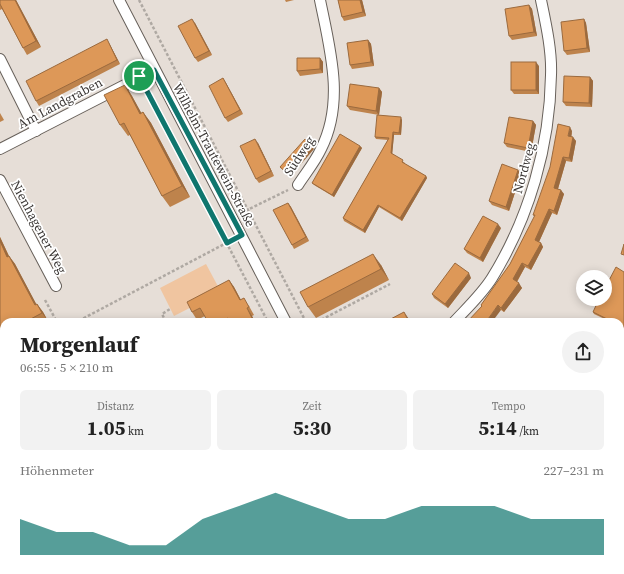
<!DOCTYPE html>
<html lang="de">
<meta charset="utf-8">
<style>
:root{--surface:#fff;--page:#f2f2f2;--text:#222;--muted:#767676;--accent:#0f766e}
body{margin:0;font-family:"Source Serif 4",serif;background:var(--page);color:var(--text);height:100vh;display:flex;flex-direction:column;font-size:15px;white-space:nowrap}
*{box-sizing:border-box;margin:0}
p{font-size:13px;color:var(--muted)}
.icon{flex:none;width:22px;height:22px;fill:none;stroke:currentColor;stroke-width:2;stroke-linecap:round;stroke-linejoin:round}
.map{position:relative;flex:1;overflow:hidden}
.panel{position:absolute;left:0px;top:318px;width:624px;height:256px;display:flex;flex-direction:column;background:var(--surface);border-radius:12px 12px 0 0;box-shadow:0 2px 10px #0003}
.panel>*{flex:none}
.tools{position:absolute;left:576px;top:270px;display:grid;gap:8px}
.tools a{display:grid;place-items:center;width:36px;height:36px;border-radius:50%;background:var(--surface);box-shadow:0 2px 10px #0003;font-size:20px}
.pin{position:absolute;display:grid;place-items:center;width:34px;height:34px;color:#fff;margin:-17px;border:2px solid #fff;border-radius:50%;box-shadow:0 1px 4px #0007}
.round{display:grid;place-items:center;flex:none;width:42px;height:42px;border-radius:21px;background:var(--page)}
.headline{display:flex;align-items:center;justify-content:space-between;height:68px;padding:0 20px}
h1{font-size:22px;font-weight:700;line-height:30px}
.figures{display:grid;grid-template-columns:repeat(3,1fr);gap:6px;height:68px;padding:4px 20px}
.figures div{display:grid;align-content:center;border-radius:6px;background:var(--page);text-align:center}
.figures b{font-size:20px;font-weight:700}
.figures small{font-size:11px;font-weight:400}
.figures p{font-size:11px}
.chart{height:112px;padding:8px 20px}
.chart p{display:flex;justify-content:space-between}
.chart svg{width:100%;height:72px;margin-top:4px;fill:var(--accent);opacity:.7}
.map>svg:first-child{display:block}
.green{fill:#f0c5a0}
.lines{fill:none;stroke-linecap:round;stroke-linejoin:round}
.minor-casing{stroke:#67605a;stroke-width:12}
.path{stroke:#afa9a3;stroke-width:2.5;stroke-dasharray:3 2;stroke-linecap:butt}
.minor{stroke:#fff;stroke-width:10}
.wall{fill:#be834c}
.shaded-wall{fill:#9b6a3e}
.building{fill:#dd9858;stroke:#9b6a3e}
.route-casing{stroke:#fff;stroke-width:8}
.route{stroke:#0f766e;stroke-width:5}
.labels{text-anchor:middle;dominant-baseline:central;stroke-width:3.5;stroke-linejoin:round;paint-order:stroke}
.street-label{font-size:13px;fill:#3b3735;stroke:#fff}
</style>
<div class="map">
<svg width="624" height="574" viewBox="0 0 624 574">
<rect width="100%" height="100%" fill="#e6ded7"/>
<g class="green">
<polygon points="206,264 221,292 174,316 160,288"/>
<polygon points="624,488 624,574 506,574 513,570 620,570 620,492"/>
</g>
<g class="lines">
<defs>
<g id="minor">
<polyline points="119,0 286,322"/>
<polyline points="0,59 36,131"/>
<polyline points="0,149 154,70"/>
<polyline points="0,180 56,286"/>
<path d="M298,185c7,-11 17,-23 23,-36 24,-47 9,-100 -1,-149"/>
<path d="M454,322c13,-14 28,-28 38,-44 37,-60 58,-132 59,-203 1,-24 -5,-51 -10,-75"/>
<polyline points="620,480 624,476"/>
<polyline points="101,570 103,574"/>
<polyline points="414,570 416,574"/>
<polyline points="135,574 143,570"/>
<polyline points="489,574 496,570"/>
</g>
</defs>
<use href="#minor" class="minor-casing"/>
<g class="path">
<polyline points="139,0 306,322"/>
<polyline points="145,87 268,322"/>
<polyline points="241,213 288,190"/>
<polyline points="45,300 57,322"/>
<polyline points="80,322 84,318 232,240"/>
<polyline points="166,322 162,314 170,309"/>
<polyline points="317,322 390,284"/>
<polyline points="0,371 4,369"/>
<polyline points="0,468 4,466"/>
<polyline points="222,570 224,574"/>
<polyline points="435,570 437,574"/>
<polyline points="257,574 263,570"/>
</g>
<use href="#minor" class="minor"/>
</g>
<g class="wall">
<polygon points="0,0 16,0 41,47 27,55 23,48 2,9 0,10"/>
<polygon points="285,0 294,0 286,2"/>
<polygon points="338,0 362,0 366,16 344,21 342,17"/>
<polygon points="529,5 532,9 537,36 512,40 509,36"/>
<polygon points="584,19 586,23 590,52 567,55 564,51"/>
<polygon points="195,23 212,55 198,62 195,58"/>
<polygon points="368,40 371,44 374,66 352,69 350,65"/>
<polygon points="109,43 120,64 39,106 36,101"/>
<polygon points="320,58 323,62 323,73 300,76 297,71"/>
<polygon points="539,66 539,94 514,94 511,90"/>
<polygon points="590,77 593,81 592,107 566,106 563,102"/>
<polygon points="223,78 226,83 243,114 228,122 225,118"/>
<polygon points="125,85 132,96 141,113 143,112 151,123 190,197 170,207 162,196 130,135 128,136 120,125"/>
<polygon points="379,88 382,92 379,115 350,110 347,106"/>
<polygon points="0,113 4,120 0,122"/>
<polygon points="402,120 401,135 394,135 392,154 405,163 404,164 426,176 427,178 402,221 379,207 365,233 344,221 343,218 388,140 376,139 375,137"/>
<polygon points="533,121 536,125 531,152 507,147 504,143"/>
<polygon points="572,131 571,137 576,141 572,162 566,161 558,189 564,194 557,215 552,213 539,242 541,243 543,247 531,270 525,267 517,282 522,288 504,312 501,310 482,307 481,305 510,264 535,217 533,215"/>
<polygon points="258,143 274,176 259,183 256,179"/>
<polygon points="360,146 362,148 334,197 314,185 312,183"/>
<polygon points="518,170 521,174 509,211 492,205 489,201"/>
<polygon points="288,203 291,207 309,241 294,249 292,245"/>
<polygon points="501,228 483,262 467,253 464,249"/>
<polygon points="0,237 9,256 15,264 36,304 37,304 43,312 48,321 46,322 4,322 4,344 0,346"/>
<polygon points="381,265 389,280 316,318 308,307"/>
<polygon points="624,272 624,329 620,327 620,322 611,322 594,314 593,312"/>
<polygon points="471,278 448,308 434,298 432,294"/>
<polygon points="229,280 234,287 241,300 249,306 254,315 252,316 255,322 208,322 205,316 197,320 192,312"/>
<polygon points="620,369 624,373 624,375 620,379"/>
<polygon points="624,411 624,432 620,436 620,415"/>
<polygon points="310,570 319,570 312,573"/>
<polygon points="364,570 369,570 365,572"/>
<polygon points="456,570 473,570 465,574 458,574"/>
</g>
<g class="shaded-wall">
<polygon points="15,0 16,0 41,47 36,41"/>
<polygon points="360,0 362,0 366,16 363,12"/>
<polygon points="529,5 532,9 537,36 534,32"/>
<polygon points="192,19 195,23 212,55 209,51"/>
<polygon points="584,19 586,23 590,52 587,48"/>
<polygon points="107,39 109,43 120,64 117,60"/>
<polygon points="368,40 371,44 374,66 371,62"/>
<polygon points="320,58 323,62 323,73 320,69"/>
<polygon points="536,62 539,66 539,94 536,90"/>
<polygon points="590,77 593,81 592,107 589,103"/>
<polygon points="223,78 226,83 243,114 240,110"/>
<polygon points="125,85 132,96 148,125 140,114"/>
<polygon points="379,88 382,92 379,115 376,111"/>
<polygon points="143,112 151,123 190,197 182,186"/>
<polygon points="401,117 402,120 401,135 399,133"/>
<polygon points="533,121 536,125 531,152 528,148"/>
<polygon points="570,127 572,131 571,140 568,136"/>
<polygon points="393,132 394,135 392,156 391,153"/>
<polygon points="573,137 576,141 572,162 569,158"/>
<polygon points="255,139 258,143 274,176 271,171"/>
<polygon points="360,146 362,148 334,197 332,195"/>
<polygon points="312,147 314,149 290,177 289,175"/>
<polygon points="563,157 566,161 557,192 554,188"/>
<polygon points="518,170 521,174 509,211 506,207"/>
<polygon points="426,176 427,178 402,221 400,218"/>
<polygon points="561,190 564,194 557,215 554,211"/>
<polygon points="288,203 291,207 309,241 306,237"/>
<polygon points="378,205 379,207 365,233 363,230"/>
<polygon points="549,209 552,213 538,244 535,240"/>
<polygon points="498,224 501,228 483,262 480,258"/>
<polygon points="0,237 13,265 7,257 0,241"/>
<polygon points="541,243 543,247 531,270 528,266"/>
<polygon points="373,254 381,265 389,280 381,269"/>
<polygon points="9,256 15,264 41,313 35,305"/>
<polygon points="522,263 525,267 516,283 513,279"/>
<polygon points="469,273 471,278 448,308 445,304"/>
<polygon points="229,280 234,287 245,308 240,300"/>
<polygon points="519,283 522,288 504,312 501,308"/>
<polygon points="37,304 43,312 48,321 42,313"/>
<polygon points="498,305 501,310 492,322 486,322"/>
<polygon points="247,308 252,316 255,322 254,322"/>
<polygon points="404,312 411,322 409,322"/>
<polygon points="0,535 4,543 4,545 0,538"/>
</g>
<g class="building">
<polygon points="0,0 15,0 36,41 23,48 0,4"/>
<polygon points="338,0 360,0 363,12 342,17"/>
<polygon points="529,5 534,32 509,36 505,9"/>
<polygon points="192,19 209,51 195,58 178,26"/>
<polygon points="584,19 587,48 564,51 561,22"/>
<polygon points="107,39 117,60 36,101 26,81"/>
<polygon points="368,40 371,62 350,65 347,43"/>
<polygon points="297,58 320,58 320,69 297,71"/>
<rect x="511" y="62" width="25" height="28"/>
<polygon points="564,76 590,77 589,103 563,102"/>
<polygon points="223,78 240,110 225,118 209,86"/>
<polygon points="350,84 379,88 376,111 347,106"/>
<polygon points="125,85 140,114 143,112 182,186 162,196 124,123 120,125 104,95"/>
<polygon points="377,115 401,117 399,133 393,132 391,153 403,160 402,162 426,176 400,218 378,205 363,230 343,218 389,138 375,137"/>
<polygon points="509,117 533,121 528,148 504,143"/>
<polygon points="558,124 570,127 568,136 573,137 569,158 563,157 554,188 561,190 554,211 549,209 535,240 541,243 528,266 522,263 513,279 519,283 501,308 498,305 486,322 467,322 482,306 481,305 510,264 535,215 533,215 550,167"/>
<polygon points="340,134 360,146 332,195 312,183"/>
<polygon points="255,139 271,171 256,179 240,146"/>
<polygon points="305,139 312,147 289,175 280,167"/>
<polygon points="502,164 518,170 506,207 489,201"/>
<polygon points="288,203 306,237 292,245 273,210"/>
<polygon points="483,216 498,224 480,258 464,249"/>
<polygon points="0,241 7,257 9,256 35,305 37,304 42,313 25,322 4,322 4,333 0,335"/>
<polygon points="624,244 624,255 621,254"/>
<polygon points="373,254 381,269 308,307 300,292"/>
<polygon points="455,263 469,273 445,304 432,294"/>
<polygon points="616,267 624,272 624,327 620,325 620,322 613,322 593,312 599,299 605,299 605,288"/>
<polygon points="229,280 240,300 244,298 249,307 247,308 254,322 230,322 228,318 221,322 208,322 200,308 192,312 187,302"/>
<polygon points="404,312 409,322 385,322"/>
<polygon points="620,369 623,372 620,376"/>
<polygon points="4,381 4,391 0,384"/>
<polygon points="624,411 624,428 620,432 620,415"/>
<polygon points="4,466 4,492 0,485 0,468"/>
<polygon points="0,538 4,545 4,562 3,563 4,564 4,570 7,570 9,574 0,574"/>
<polygon points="36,570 80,570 81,572 77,574 29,574"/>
<polygon points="170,570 194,570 196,574 172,574"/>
<polygon points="456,570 467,570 459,574 458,574"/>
</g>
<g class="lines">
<defs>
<polygon id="route" points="154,70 242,235 227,243 139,76"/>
</defs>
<use href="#route" class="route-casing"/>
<use href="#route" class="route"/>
</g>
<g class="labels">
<g class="street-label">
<text transform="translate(60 103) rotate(-28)">Am Landgraben</text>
<text transform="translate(214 155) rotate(62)">Wilhelm-Trautewein-Straße</text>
<text transform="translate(299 156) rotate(-57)">Südweg</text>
<text transform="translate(524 168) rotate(-75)">Nordweg</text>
<text transform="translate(39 227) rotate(62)">Nienhagener Weg</text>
</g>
</g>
</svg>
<div class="tools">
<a><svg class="icon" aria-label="layers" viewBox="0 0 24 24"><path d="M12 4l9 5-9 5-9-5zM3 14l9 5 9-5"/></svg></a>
</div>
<div class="pin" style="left:139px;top:76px;background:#1e9e55"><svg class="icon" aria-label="arrive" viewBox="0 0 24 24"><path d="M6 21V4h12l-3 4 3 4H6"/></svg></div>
<section class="panel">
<div class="headline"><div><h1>Morgenlauf</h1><p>06:55 · 5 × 210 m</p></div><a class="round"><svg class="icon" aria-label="share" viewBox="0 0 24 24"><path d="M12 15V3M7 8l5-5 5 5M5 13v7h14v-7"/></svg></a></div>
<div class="figures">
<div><p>Distanz</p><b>1.05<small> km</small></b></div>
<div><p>Zeit</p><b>5:30</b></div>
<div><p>Tempo</p><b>5:14<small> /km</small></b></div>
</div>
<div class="chart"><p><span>Höhenmeter</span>227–231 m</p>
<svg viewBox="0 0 160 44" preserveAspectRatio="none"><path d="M0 44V22L10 30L20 30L30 38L40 38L50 22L60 14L70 6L80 14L90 22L100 22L110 14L120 14L130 14L140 22L150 22L160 22V44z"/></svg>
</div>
</section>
</div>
